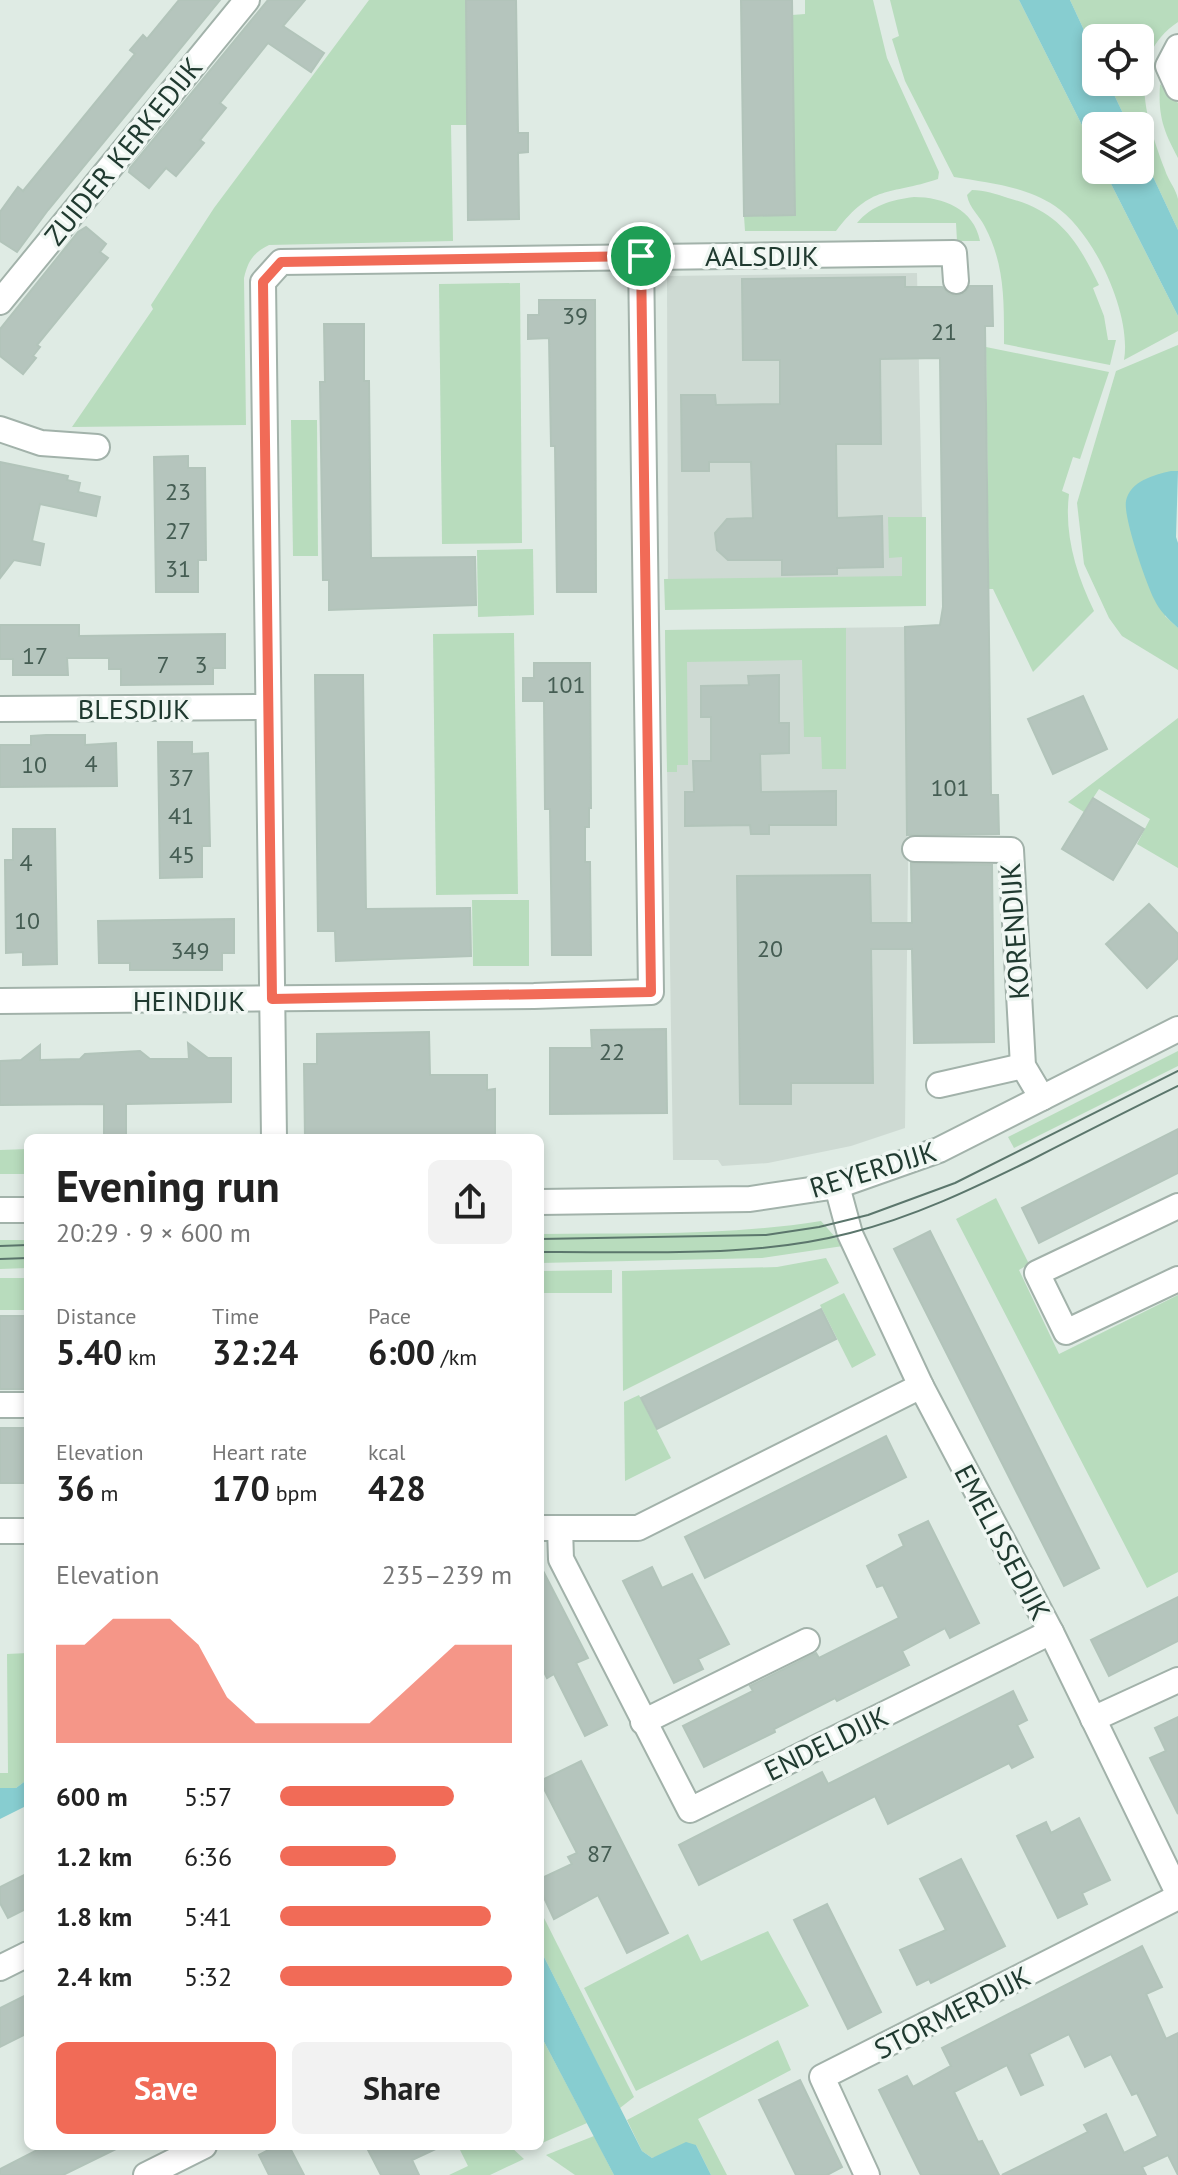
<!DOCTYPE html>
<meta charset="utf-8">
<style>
:root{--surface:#fff;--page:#f2f2f2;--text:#222;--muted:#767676;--accent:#f16b57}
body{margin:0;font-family:"PT Sans",sans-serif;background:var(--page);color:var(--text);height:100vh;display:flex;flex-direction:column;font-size:30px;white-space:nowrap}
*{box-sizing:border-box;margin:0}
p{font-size:26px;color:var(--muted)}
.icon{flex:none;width:44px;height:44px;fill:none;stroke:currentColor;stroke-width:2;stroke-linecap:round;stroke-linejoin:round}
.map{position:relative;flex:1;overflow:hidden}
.sheet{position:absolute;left:24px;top:1134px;width:520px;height:1016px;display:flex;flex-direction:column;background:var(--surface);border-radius:12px;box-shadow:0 4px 12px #0003}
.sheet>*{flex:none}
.controls{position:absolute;left:1082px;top:24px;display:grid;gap:16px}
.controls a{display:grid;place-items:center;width:72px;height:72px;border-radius:12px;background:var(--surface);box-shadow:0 4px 12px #0003;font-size:40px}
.pin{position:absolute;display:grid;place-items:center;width:68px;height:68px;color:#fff;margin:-34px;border:4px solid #fff;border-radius:50%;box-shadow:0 2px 8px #0007}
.round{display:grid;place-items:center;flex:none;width:84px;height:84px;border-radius:12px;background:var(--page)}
.headline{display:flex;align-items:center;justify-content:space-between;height:136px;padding:0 32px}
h1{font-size:44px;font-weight:700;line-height:60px}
.metrics{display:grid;grid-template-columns:repeat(3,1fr);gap:12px;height:136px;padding:8px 32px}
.metrics div{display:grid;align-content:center}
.metrics b{font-size:34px;font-weight:700}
.metrics small{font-size:22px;font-weight:400}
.metrics p{font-size:22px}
.chart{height:224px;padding:16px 32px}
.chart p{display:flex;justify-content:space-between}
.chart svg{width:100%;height:144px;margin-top:8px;fill:var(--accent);opacity:.7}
.cta{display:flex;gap:16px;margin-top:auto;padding:16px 32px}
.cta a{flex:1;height:92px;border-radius:12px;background:var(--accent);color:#fff;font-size:32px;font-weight:700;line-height:92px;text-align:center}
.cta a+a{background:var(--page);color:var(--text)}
ul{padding:0 32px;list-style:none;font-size:26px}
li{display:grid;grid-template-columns:128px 96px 1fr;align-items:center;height:60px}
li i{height:20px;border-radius:10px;background:var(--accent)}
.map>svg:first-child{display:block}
.built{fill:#cedad3}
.green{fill:#b8dcbd}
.water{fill:#87cdd0}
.building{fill:#b5c5bd;stroke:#b2c4ba;stroke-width:2}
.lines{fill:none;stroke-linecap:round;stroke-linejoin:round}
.minor-casing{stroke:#a2b2aa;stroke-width:28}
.minor{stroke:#fff;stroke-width:24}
.tram{stroke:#5b766c;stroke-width:2}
.route-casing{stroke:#fff;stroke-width:16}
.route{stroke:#f16b57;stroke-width:10}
.labels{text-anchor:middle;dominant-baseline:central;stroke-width:7;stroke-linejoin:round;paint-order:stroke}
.number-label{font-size:24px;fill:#455d53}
.street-label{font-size:28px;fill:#203a30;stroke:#f0f7f3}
</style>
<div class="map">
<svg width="1178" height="2175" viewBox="0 0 1178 2175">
<rect width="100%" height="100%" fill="#dfebe4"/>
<g class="built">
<polygon points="917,273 924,605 668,608 667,276"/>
<polygon points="905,627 908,869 905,1128 851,1146 768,1163 722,1166 718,1160 673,1160 665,630"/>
</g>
<g class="green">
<path d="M369,0h97l1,125h-16l2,116 -184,4c-16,8 -21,16 -25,33l2,147 -174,2 81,-118 -2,-4 63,-97z"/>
<path d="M805,0h68l14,58 52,114 -1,7c-50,17 -65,4 -102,52h-91l-1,-15 51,-1 -3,-200 13,-1z"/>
<path d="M890,0h129l77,153v17h8l74,146v15l-54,29c8,-46 -30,-128 -69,-154 -30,-20 -66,-23 -101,-29l-49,-96 -13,-42 7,-3z"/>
<path d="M1070,0h108v22c-54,36 -31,99 -13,148 3,10 11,19 13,29 0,9 0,21 0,31l-38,-81v-23h-11l-21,-44h32v-44h-44v18z"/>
<path d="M1160,84l18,19v55c-15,-28 -20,-42 -18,-74z"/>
<path d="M972,190c12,0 24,4 36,8 51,13 69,42 91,87l-6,3 11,28 4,24h8l-6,25 -106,-21c0,-42 1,-79 -19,-117 -5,-11 -16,-19 -18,-32z"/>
<path d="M914,197c29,0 60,12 66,44h-23l-1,-18h-99c15,-18 34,-23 57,-26z"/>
<polygon points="520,283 522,543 442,544 439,284"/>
<polygon points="1178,345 1178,471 1171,471 1165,616 1178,628 1178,670 1122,636 1109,618 1084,564 1077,503 1116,371"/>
<path d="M986,347l123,25 -29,87 -7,-2 -11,34 7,3c-5,40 7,80 25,117l-61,61 -40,-83h-4z"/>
<polygon points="291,420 317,420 318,556 293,556"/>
<polygon points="888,517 926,517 926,606 665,610 664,579 902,576 902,557 889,558"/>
<polygon points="533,549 534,615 478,617 477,550"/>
<polygon points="846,628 846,769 822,769 821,737 804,737 802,660 687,662 688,765 677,765 677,772 667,772 665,630"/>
<polygon points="514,633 518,894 436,895 433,634"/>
<polygon points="1178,718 1178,868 1137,844 1150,819 1099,789 1084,812 1068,802"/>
<polygon points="472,900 529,900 529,966 473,966"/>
<polygon points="1178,1051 1178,1066 1014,1148 1008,1137"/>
<polygon points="28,1149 28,1174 0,1174 0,1150"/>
<polygon points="996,1198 1029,1264 1019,1270 1059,1354 1178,1295 1178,1572 1147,1588 956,1219"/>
<path d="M821,1221l22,25 -81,12 -222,5v-29c94,-1 188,2 281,-13z"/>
<polygon points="0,1240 28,1240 28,1268 0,1269"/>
<polygon points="826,1258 839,1283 623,1391 622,1271 777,1267"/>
<polygon points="612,1270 612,1293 540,1293 540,1271"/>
<rect x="0" y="1278" width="28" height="32"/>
<polygon points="844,1293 876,1355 852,1368 820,1305"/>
<polygon points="639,1395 671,1458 625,1481 624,1402"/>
<polygon points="28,1653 28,1675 24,1679 24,1782 16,1788 0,1788 0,1773 8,1773 7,1654"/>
<polygon points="540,1910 634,2097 620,2108 540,1949"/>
<polygon points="768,1931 809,2006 636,2091 584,1988 688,1934 701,1961"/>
<polygon points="540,2034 587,2123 540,2144"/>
<polygon points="778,2040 791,2070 698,2119 727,2175 711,2175 696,2145 652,2158 642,2151 627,2120"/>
<polygon points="594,2136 614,2175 575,2175 546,2155"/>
<polygon points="458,2146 510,2146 524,2159 490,2175 449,2175 468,2166"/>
</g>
<g class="water">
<polygon points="1019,0 1070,0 1096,56 1096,82 1108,82 1129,126 1096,126 1096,153"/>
<polygon points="1140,149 1178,230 1178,316 1104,170 1140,170"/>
<path d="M1171,471h7l-2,66 2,6v85c-10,-9 -19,-18 -24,-29 -8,-16 -31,-82 -28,-98 4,-20 28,-26 45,-30z"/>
<polygon points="28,1675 28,1805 0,1819 0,1788 16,1788 24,1782 24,1678"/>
<polygon points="540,1949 642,2151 652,2158 686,2142 696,2145 711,2175 614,2175 540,2034"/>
</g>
<g class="building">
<polygon points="179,0 220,0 48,210 17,252 0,241 0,212 18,187 23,191 135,54 130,50 143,35 147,39"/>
<polygon points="268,0 305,0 283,26 324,53 311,72 268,43 220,103 226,108 200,140 204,143 176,176 166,168 149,188 129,172 130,168"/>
<polygon points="466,0 516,0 518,133 528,133 528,152 518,153 519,219 468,220"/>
<polygon points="741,0 792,0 795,215 744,216"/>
<polygon points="86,227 106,244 100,252 108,258 37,345 40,347 33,356 36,358 23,374 0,356 0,329 78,232"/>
<polygon points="905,277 905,287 942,287 949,294 956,296 965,293 970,286 992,286 993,326 985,326 991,795 998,795 999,834 907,835 905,627 940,625 943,607 940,358 880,359 881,444 836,444 837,518 882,516 883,567 837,568 837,574 782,575 782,560 728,560 717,550 715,533 727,519 753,518 751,462 709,462 709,471 682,471 681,395 715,395 716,405 780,404 780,360 743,360 742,279"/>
<polygon points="539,300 595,300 596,592 557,592 555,446 551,446 549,338 528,339 528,315 539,315"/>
<polygon points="324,324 364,324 364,381 369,381 371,558 475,557 476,605 329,610 329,580 323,580 320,382 325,382"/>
<polygon points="188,456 188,468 205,468 206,560 198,560 198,592 156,592 154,457"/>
<polygon points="0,462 68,476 67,480 80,483 78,492 100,497 96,516 40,504 32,541 44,544 40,565 14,560 0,578"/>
<polygon points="0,625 79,625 79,636 225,634 225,668 213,668 213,684 121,685 121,669 109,669 109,658 67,658 68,675 13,675 13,659 0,659"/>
<polygon points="534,663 590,663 591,808 589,808 589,827 585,827 585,862 590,862 591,955 552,955 550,809 545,809 544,701 523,701 523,678 534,678"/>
<polygon points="315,675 363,675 366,909 470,908 471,956 336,961 335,931 318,931"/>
<polygon points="779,675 779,723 789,723 789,753 760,754 761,792 836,791 836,825 769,825 769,834 751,834 750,825 685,826 685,792 694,792 693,761 711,761 711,717 701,717 701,686 749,685 748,676"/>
<polygon points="1083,696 1107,749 1053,774 1028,719"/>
<polygon points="46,735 85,735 85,745 116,743 117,786 0,787 0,745 31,745 31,736"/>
<polygon points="158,742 192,742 192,754 208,753 210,846 202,846 202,877 160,878"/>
<polygon points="1093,798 1144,829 1113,880 1062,849"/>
<polygon points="13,829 55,829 57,964 23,965 23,952 6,953 5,860 13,860"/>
<polygon points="911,863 992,865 994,1042 914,1043 912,949 871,949 873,1083 791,1083 791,1104 740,1104 737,876 870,875 871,923 912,923"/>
<polygon points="1149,904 1178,934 1178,958 1147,988 1106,944"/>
<polygon points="234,919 234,953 222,953 222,970 130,970 130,963 99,963 98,921"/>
<polygon points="666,1029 667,1113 550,1114 550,1048 592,1048 591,1030"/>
<polygon points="429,1032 430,1075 487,1075 487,1090 495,1089 495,1138 461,1138 461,1135 305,1138 304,1064 317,1064 317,1034"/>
<polygon points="188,1043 208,1058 231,1058 231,1102 126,1104 126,1138 104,1138 104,1104 0,1105 0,1061 21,1060 40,1045 40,1060 80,1059 85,1054 140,1051 150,1059 189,1059"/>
<polygon points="1178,1129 1178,1173 1039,1243 1022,1208"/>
<polygon points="930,1231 1099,1568 1064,1586 894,1249"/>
<polygon points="821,1309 836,1339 657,1429 641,1398"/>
<rect x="0" y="1316" width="28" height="73"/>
<rect x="0" y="1428" width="28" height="55"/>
<polygon points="886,1436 906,1477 705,1578 685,1537"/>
<polygon points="928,1521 979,1623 950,1638 945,1628 902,1651 909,1665 837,1701 835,1698 774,1729 775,1732 704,1767 683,1726 753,1691 750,1686 816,1653 819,1658 899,1618 883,1585 877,1587 867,1566 904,1546 899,1535"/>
<polygon points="540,1565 588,1658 576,1663 607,1725 585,1736 554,1674 547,1678 540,1664"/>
<polygon points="652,1567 662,1588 692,1574 729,1644 698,1659 703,1669 674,1683 623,1581"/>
<polygon points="1178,1597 1178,1641 1109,1676 1091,1640"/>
<polygon points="1013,1691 1027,1720 1017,1725 1033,1757 1012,1768 1009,1763 888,1824 875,1796 699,1885 679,1845 822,1772 828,1784"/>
<polygon points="1178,1717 1178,1814 1150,1758 1166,1751 1155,1728"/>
<polygon points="581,1761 668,1933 627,1953 598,1895 554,1919 540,1889 540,1879 572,1864 568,1857 577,1853 540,1781"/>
<polygon points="1079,1818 1110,1880 1082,1893 1087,1904 1058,1918 1017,1836 1046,1822 1051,1833"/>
<polygon points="961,1859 1005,1946 931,1983 929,1979 917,1985 900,1950 946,1930 920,1879"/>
<polygon points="28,1873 28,1908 8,1918 0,1903 0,1887"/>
<polygon points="827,1904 881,2012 848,2029 794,1920"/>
<polygon points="1142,1946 1162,1987 1146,1994 1166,2039 1178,2033 1178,2175 1168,2155 1142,2167 1146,2175 1002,2175 1088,2132 1084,2125 1106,2114 1124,2153 1158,2136 1137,2093 1132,2095 1111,2054 1085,2067 1069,2034 1029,2054 1043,2085 1021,2095 1007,2065 954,2092 978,2142 982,2141 999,2175 921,2175 879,2090 907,2076 913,2087 951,2066 942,2048"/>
<polygon points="28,1994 28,2033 0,2047 0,2008"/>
<polygon points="800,2080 842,2167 827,2175 796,2175 759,2100"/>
<polygon points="45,2146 122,2146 63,2175 0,2175 0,2169"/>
<polygon points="276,2146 289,2146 304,2175 269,2175 259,2155"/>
<polygon points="366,2146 442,2146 412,2160 419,2175 381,2175"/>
</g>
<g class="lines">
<defs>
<g id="minor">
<polyline points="1178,47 1168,66 1178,88"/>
<polyline points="0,302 247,0"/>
<polyline points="0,429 41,443 97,447"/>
<polyline points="0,709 268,707"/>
<polyline points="915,849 1011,850 1023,1066 1042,1098"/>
<polyline points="0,1001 534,996 651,992 641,256"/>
<polyline points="939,1085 1023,1066"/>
<polyline points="274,1138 263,282 281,262 954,253 956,281"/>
<polyline points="837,1186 850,1234 921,1386 1051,1632 1178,1893"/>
<polyline points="540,1202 750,1199 837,1186 939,1150 1178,1029"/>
<polyline points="1178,1206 1037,1273 1066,1332 1178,1279"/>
<polyline points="0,1210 28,1210"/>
<polyline points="0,1405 28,1405"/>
<polyline points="540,1528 638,1528 921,1386"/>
<polyline points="560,1528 561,1559 690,1810 1051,1632"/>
<polyline points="0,1531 28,1531"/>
<polyline points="1093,1719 1178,1680"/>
<polyline points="643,1722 807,1641"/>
<polyline points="0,1968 28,1954"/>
<polyline points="146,2175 204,2146"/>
<polyline points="867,2175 822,2077 1178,1897"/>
</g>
</defs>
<use href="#minor" class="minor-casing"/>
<use href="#minor" class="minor"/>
<g class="tram">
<polyline points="540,1239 766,1235 819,1227 868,1215 955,1183 1178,1071"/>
<polyline points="0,1246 28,1245"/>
<path d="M540,1252c103,-1 210,7 310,-19 64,-16 122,-44 181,-73 49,-25 98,-50 147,-74"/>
<polyline points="0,1259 28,1258"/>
</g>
</g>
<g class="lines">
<defs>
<polygon id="route" points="641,256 651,992 272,999 263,282 281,262"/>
</defs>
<use href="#route" class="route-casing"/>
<use href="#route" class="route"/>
</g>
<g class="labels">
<g class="number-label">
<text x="575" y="315">39</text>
<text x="944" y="331">21</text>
<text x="178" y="491">23</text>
<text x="178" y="530">27</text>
<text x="178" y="568">31</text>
<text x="35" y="655">17</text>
<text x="163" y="664">7</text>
<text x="201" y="664">3</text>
<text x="566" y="684">101</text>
<text x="91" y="763">4</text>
<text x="34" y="764">10</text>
<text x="181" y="777">37</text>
<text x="950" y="787">101</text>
<text x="181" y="815">41</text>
<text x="182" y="854">45</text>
<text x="26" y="862">4</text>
<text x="27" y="920">10</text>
<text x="770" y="948">20</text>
<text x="190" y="950">349</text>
<text x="612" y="1051">22</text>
<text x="600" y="1853">87</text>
</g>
<g class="street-label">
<text transform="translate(123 151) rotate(-51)">ZUIDER KERKEDIJK</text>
<text x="762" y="255">AALSDIJK</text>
<text x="134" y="708">BLESDIJK</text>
<text transform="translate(1014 931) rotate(-94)">KORENDIJK</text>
<text x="189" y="1000">HEINDIJK</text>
<text transform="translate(873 1169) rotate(-17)">REYERDIJK</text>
<text transform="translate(1003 1542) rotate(62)">EMELISSEDIJK</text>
<text transform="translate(826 1743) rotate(-26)">ENDELDIJK</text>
<text transform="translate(952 2012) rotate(-27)">STORMERDIJK</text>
</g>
</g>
</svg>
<div class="controls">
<a><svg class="icon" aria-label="locate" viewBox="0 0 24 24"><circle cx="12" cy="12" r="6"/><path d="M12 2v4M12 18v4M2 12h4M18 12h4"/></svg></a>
<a><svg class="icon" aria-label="layers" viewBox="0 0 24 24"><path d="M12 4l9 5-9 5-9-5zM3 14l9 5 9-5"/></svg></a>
</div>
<div class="pin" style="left:641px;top:256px;background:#1e9e55"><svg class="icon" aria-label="arrive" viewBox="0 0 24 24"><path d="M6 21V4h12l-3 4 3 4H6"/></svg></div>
<section class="sheet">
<div class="headline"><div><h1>Evening run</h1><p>20:29 · 9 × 600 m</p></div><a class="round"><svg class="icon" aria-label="share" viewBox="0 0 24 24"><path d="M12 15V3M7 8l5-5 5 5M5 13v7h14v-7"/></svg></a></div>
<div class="metrics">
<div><p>Distance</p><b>5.40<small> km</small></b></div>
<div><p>Time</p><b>32:24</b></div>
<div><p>Pace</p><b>6:00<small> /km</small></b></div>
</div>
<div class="metrics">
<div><p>Elevation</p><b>36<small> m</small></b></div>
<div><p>Heart rate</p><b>170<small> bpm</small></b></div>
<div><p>kcal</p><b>428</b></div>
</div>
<div class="chart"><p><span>Elevation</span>235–239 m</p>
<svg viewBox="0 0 160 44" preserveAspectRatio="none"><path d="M0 44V14L10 14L20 6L30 6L40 6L50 14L60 30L70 38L80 38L90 38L100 38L110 38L120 30L130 22L140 14L150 14L160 14V44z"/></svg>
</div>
<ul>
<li><b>600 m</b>5:57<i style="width:75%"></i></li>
<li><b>1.2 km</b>6:36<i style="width:50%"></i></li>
<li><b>1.8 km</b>5:41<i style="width:91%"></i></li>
<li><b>2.4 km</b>5:32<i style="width:100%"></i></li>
</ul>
<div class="cta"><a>Save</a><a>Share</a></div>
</section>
</div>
